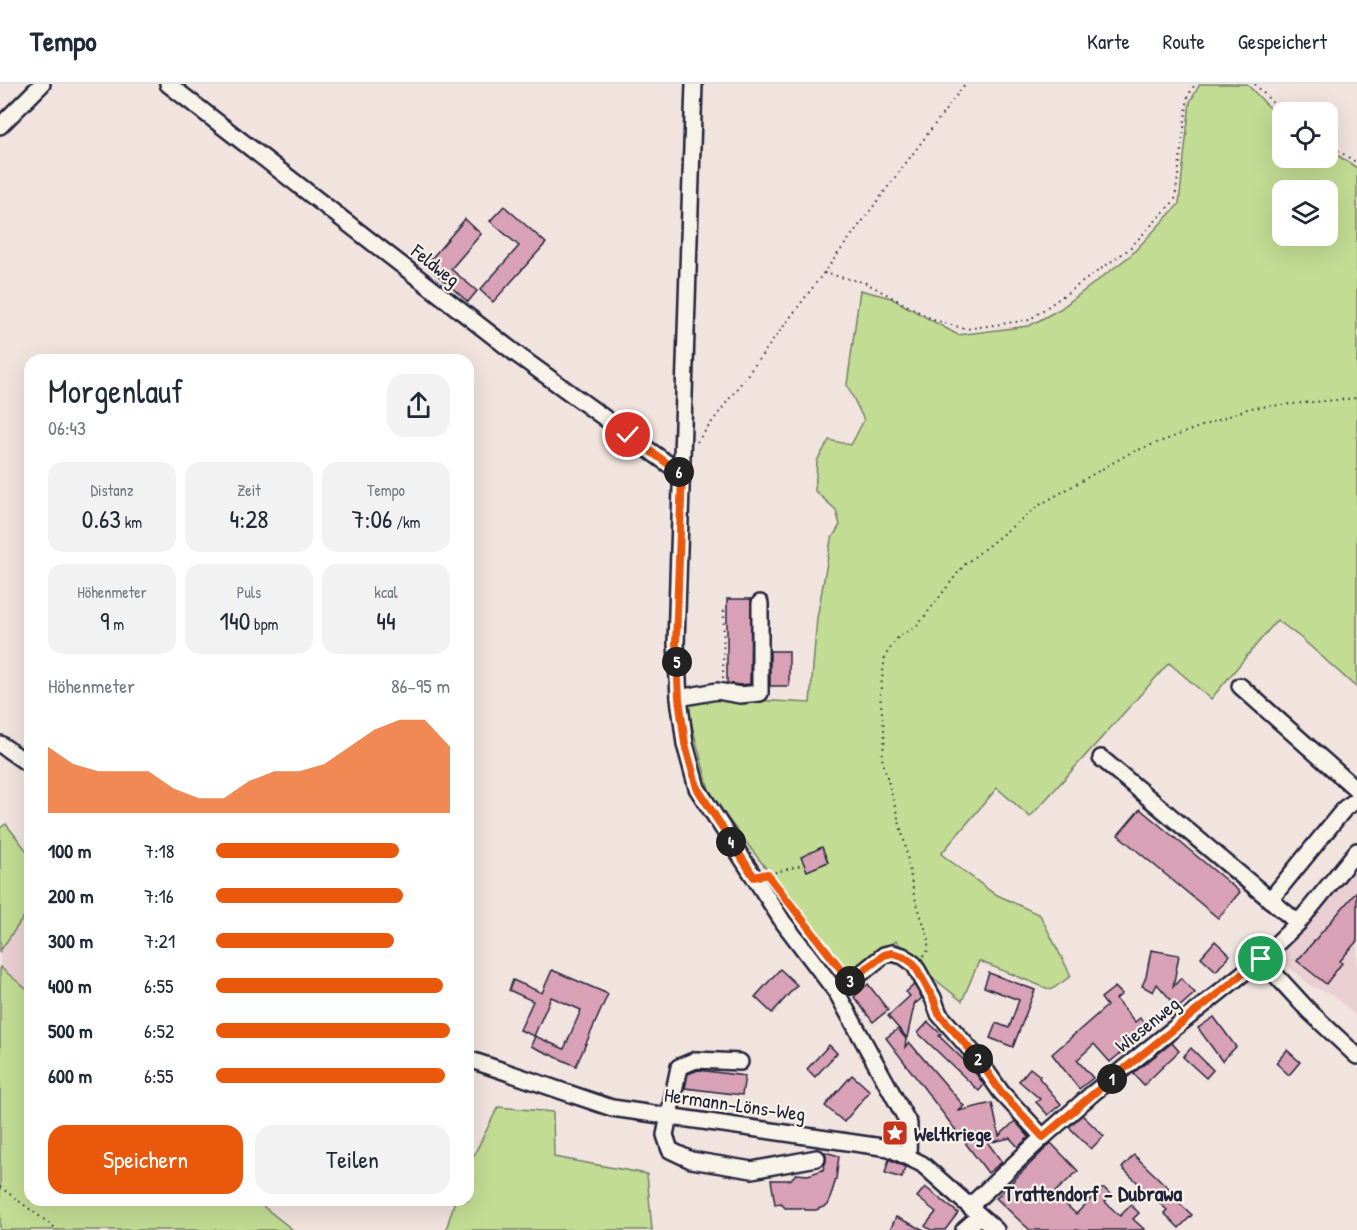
<!DOCTYPE html>
<html lang="de">
<meta charset="utf-8">
<style>
:root{--surface:#fff;--page:#f2f2f3;--text:#1f2937;--muted:#747a83;--line:#e0e1e3;--accent:#ea580c}
body{margin:0;font-family:"Patrick Hand",sans-serif;background:var(--page);color:var(--text);height:100vh;display:flex;flex-direction:column;font-size:22px;white-space:nowrap}
*{box-sizing:border-box;margin:0}
p{font-size:20px;color:var(--muted)}
.icon{flex:none;width:33px;height:33px;fill:none;stroke:currentColor;stroke-width:2;stroke-linecap:round;stroke-linejoin:round}
.map{position:relative;flex:1;overflow:hidden}
.sheet{position:absolute;left:24px;top:270px;width:450px;height:852px;display:flex;flex-direction:column;background:var(--surface);border-radius:18px;box-shadow:0 6px 24px #0002}
.sheet>*{flex:none}
.controls{position:absolute;left:1272px;top:18px;display:grid;gap:12px}
.controls a{display:grid;place-items:center;width:66px;height:66px;border-radius:12px;background:var(--surface);box-shadow:0 6px 24px #0002;font-size:30px}
.pin{position:absolute;display:grid;place-items:center;width:51px;height:51px;color:#fff;margin:-26px;border:3px solid #fff;border-radius:50%;box-shadow:0 2px 6px #0007}
.km{position:absolute;width:30px;height:30px;margin:-15px;border-radius:50%;background:#222;color:#fff;font-size:16px;line-height:30px;text-align:center}
.round{display:grid;place-items:center;flex:none;width:63px;height:63px;border-radius:18px;background:var(--page)}
.head{display:flex;align-items:center;justify-content:space-between;height:102px;padding:0 24px}
h1{font-size:33px;font-weight:600;line-height:45px}
.metrics{display:grid;grid-template-columns:repeat(3,1fr);gap:9px;height:102px;padding:6px 24px}
.metrics div{display:grid;align-content:center;border-radius:15px;background:var(--page);text-align:center}
.metrics b{font-size:26px;font-weight:600}
.metrics small{font-size:16px;font-weight:400}
.metrics p{font-size:16px}
.chart{height:168px;padding:12px 24px}
.chart p{display:flex;justify-content:space-between}
.chart svg{width:100%;height:108px;margin-top:6px;fill:var(--accent);opacity:.7}
.cta{display:flex;gap:12px;margin-top:auto;padding:12px 24px}
.cta a{flex:1;height:69px;border-radius:18px;background:var(--accent);color:#fff;font-size:24px;font-weight:600;line-height:69px;text-align:center}
.cta a+a{background:var(--page);color:var(--text)}
ul{padding:0 24px;list-style:none;font-size:20px}
li{display:grid;grid-template-columns:96px 72px 1fr;align-items:center;height:45px}
li i{height:15px;border-radius:8px;background:var(--accent)}
header{display:flex;align-items:center;gap:36px;box-sizing:border-box;height:84px;padding:0 30px;background:var(--surface);border-bottom:2px solid var(--line)}
header strong{font-size:28px}
nav{display:flex;gap:33px;margin-inline-start:auto;font-size:21px}
.map>svg:first-child{display:block}
.built{fill:#eacfd2}
.green{fill:#c2dc93;stroke:#727f67;stroke-width:1.5;fill-rule:evenodd}
.building{fill:#d8a1b5;stroke:#22223b;stroke-width:1.5}
.lines{fill:none;stroke-linecap:round;stroke-linejoin:round}
.minor-casing{stroke:#22223b;stroke-width:20}
.path{stroke:#22223b;stroke-width:2;stroke-dasharray:1.5 4.5;stroke-linecap:butt}
.minor{stroke:#f7f3e8;stroke-width:15}
.route-casing{stroke:#fff;stroke-width:12}
.route{stroke:#ea580c;stroke-width:8}
.labels{text-anchor:middle;dominant-baseline:central;stroke-width:4.5;stroke-linejoin:round;paint-order:stroke}
.street-label{font-size:20px;fill:#22223b;stroke:#f7f3e8}
.poi-label{font-size:20px;font-weight:bold;fill:#22223b;stroke:#f7f3e8;text-anchor:start}
.quarter-label{font-size:22px;font-weight:bold;fill:#22223b;stroke:#f7f3e8}
</style>
<header>
<strong>Tempo</strong>
<nav><a>Karte</a><a>Route</a><a>Gespeichert</a></nav>
</header>
<div class="map">
<svg width="1357" height="1146" viewBox="0 0 1357 1146">
<rect width="100%" height="100%" fill="#f1e3de"/>
<filter id="ink" filterUnits="userSpaceOnUse"><feTurbulence type="fractalNoise" baseFrequency=".0167" numOctaves="2"/><feDisplacementMap in="SourceGraphic" scale="12" xChannelSelector="R" yChannelSelector="G"/><feConvolveMatrix kernelMatrix="1 2 1 2 8 2 1 2 1" color-interpolation-filters="sRGB"/></filter>
<g filter="url(#ink)">
<g class="built">
<polygon points="1357,775 1357,933 1334,912 1311,902 1276,871"/>
<polygon points="30,824 30,908 0,883 0,867"/>
</g>
<g class="green">
<path d="M1200,0h47l35,37v37h46v-9l29,19v520l-56,-50 -24,-18 -66,79 -42,-36 -139,154 -33,-29 -56,66 52,39 47,22 31,61 -20,14 -72,-29 -17,40 -40,-32 -26,-28 -47,35 -138,-179 -23,-86 3,-11 26,-2 93,5 7,-85 14,-78 9,-15 -4,-15 -21,-19 2,-30 12,-21 22,5 13,-25 -17,-35 13,-95 31,8 67,37 71,-9 31,-17 71,-54 48,-51 11,-102zM1282,106h46v46h-46z"/>
<polygon points="6,740 30,771 30,824 0,867 0,744"/>
<polygon points="0,883 30,908 30,1116 262,1116 264,1123 293,1146 0,1146"/>
<polygon points="498,1023 553,1028 554,1073 647,1090 652,1146 446,1146 455,1116 468,1116 468,1083"/>
</g>
<g class="building">
<polygon points="504,122 546,159 493,218 480,206 519,162 490,137"/>
<polygon points="465,135 481,150 451,185 477,207 468,218 426,181"/>
<polygon points="727,515 751,515 750,600 740,601 727,599"/>
<rect x="770" y="567" width="19" height="35"/>
<polygon points="1140,725 1240,808 1218,834 1118,751"/>
<polygon points="822,763 828,778 807,787 801,773"/>
<polygon points="1357,807 1357,857 1340,877 1342,879 1326,900 1297,877"/>
<polygon points="1215,857 1230,871 1216,887 1201,873"/>
<polygon points="1151,866 1179,871 1173,903 1181,894 1195,909 1178,924 1157,900 1153,908 1142,902 1146,893"/>
<polygon points="780,885 797,901 772,929 755,913"/>
<polygon points="552,886 608,910 576,982 531,962 535,952 564,965 581,926 551,913 534,952 520,946 533,917 509,906 513,896 542,909"/>
<polygon points="989,889 1035,906 1013,963 990,954 996,939 1009,944 1019,916 984,903"/>
<polygon points="868,900 888,926 873,938 854,913"/>
<polygon points="914,901 922,914 916,919 915,917 907,954 888,932 910,912 906,908"/>
<polygon points="1115,903 1122,910 1116,915 1135,938 1140,934 1149,945 1110,978 1094,960 1077,976 1093,994 1079,1005 1052,970 1107,922 1101,914"/>
<polygon points="1214,933 1236,963 1222,977 1198,944"/>
<polygon points="928,938 941,950 939,952 972,984 984,1001 979,1007 918,949"/>
<polygon points="898,945 906,955 905,963 909,958 964,1022 959,1027 992,1019 999,1052 1015,1037 1029,1053 1018,1063 1010,1054 988,1059 1002,1078 988,1089 886,954"/>
<polygon points="1172,959 1179,967 1144,1001 1133,989"/>
<polygon points="829,961 837,969 815,993 807,985"/>
<polygon points="1191,964 1213,986 1206,994 1183,973"/>
<polygon points="1287,966 1300,978 1289,991 1276,979"/>
<polygon points="1030,984 1040,992 1039,994 1061,1020 1048,1031 1036,1018 1040,1015 1019,997"/>
<polygon points="698,986 745,992 742,1011 685,1004 688,990"/>
<polygon points="852,991 870,1007 844,1038 825,1022"/>
<polygon points="1082,1031 1104,1052 1091,1065 1069,1043"/>
<polygon points="1051,1059 1078,1087 1054,1109 1076,1130 1101,1105 1105,1105 1111,1111 1105,1118 1120,1132 1131,1121 1139,1129 1133,1135 1145,1146 1030,1146 1020,1137 996,1114"/>
<polygon points="825,1068 839,1072 836,1095 828,1121 816,1126 805,1126 804,1124 785,1124 781,1119 775,1120 771,1096 790,1096 796,1090 808,1091 823,1086 826,1077"/>
<polygon points="1134,1071 1177,1112 1175,1115 1192,1131 1179,1144 1164,1129 1167,1126 1122,1084"/>
<polygon points="889,1075 905,1083 902,1094 885,1089"/>
<polygon points="925,1103 958,1129 945,1146 931,1146 925,1142 936,1128 917,1113"/>
<polygon points="896,1133 924,1146 890,1146"/>
</g>
<g class="lines">
<defs>
<g id="minor">
<polyline points="168,0 519,272 682,390"/>
<polyline points="694,0 676,559 679,614 685,660 697,704 783,838 837,909 909,1040 908,1072"/>
<polyline points="0,42 42,0"/>
<polyline points="1240,602 1357,706"/>
<polyline points="679,614 717,607 740,611 760,609 760,519"/>
<polyline points="0,660 30,681"/>
<polyline points="1101,674 1298,839"/>
<polyline points="1270,816 1345,724 1357,716"/>
<polyline points="1261,875 1308,926 1357,972"/>
<polyline points="837,909 884,871 892,869 903,872 914,880 933,914 939,930 975,971 1001,1008 1043,1053"/>
<polyline points="468,975 612,1024 889,1064 922,1080 996,1146"/>
<polyline points="740,978 696,976 679,983 665,1051 670,1066 691,1076 752,1086 817,1074"/>
<polyline points="970,1122 1043,1053 1093,1009 1261,875 1298,839 1357,767"/>
<polyline points="964,1146 980,1132"/>
</g>
</defs>
<use href="#minor" class="minor-casing"/>
<g class="path">
<polyline points="1255,0 1282,29"/>
<polyline points="1328,60 1357,79"/>
<polyline points="824,189 866,199 934,236 966,245 1029,236 1129,165 1175,116 1188,12 1195,0"/>
<polyline points="697,358 965,0"/>
<polyline points="723,594 724,525"/>
<polyline points="769,790 802,781"/>
<polyline points="784,811 843,887"/>
<polyline points="923,872 927,869 929,856 914,811 905,760 882,674 885,654 880,611 885,572 898,553 918,541 964,481 1038,422 1130,369 1250,324 1357,314"/>
<polyline points="0,1103 58,1146"/>
</g>
<use href="#minor" class="minor"/>
</g>
</g>
<g class="lines" filter="url(#ink)">
<defs>
<polyline id="route" points="628,351 682,390 676,559 679,614 685,660 697,704 754,793 767,790 850,897 884,871 892,869 903,872 914,880 933,914 939,930 975,971 1001,1008 1043,1053 1093,1010 1261,875"/>
</defs>
<use href="#route" class="route-casing"/>
<use href="#route" class="route"/>
</g>
<defs>
<symbol id="sight-square" viewBox="-11 -11 22 22"><rect x="-9" y="-9" width="18" height="18" rx="4" fill="#c8321e" stroke="#f7f3e8"/><path d="M0-6L1.8-2.2L6-1.7L2.9 1.2L3.7 5.4L0 3.3L-3.7 5.4L-2.9 1.2L-6-1.7L-1.8-2.2Z" fill="#fff"/></symbol>
</defs>
<g fill-rule="evenodd">
<use href="#sight-square" x="880" y="1034" width="30" height="30"/>
</g>
<g class="labels">
<g class="street-label">
<text transform="translate(436 181) rotate(38)">Feldweg</text>
<text transform="translate(1147 940) rotate(-39)">Wiesenweg</text>
<text transform="translate(735 1020) rotate(8)">Hermann-Löns-Weg</text>
</g>
<g class="poi-label">
<text x="914" y="1049">Weltkriege</text>
</g>
<g class="quarter-label">
<text x="1093" y="1109">Trattendorf - Dubrawa</text>
</g>
</g>
</svg>
<div class="controls">
<a><svg class="icon" aria-label="locate" viewBox="0 0 24 24"><circle cx="12" cy="12" r="6"/><path d="M12 2v4M12 18v4M2 12h4M18 12h4"/></svg></a>
<a><svg class="icon" aria-label="layers" viewBox="0 0 24 24"><path d="M12 4l9 5-9 5-9-5zM3 14l9 5 9-5"/></svg></a>
</div>
<div class="pin" style="left:1261px;top:875px;background:#1e9e55"><svg class="icon" aria-label="arrive" viewBox="0 0 24 24"><path d="M6 21V4h12l-3 4 3 4H6"/></svg></div>
<div class="pin" style="left:628px;top:351px;background:#d93025"><svg class="icon" aria-label="check" viewBox="0 0 24 24"><path d="M5 12l5 5 9-10"/></svg></div>
<b class="km" style="left:1112px;top:995px">1</b>
<b class="km" style="left:978px;top:975px">2</b>
<b class="km" style="left:850px;top:897px">3</b>
<b class="km" style="left:731px;top:758px">4</b>
<b class="km" style="left:677px;top:578px">5</b>
<b class="km" style="left:679px;top:388px">6</b>
<section class="sheet">
<div class="head"><div><h1>Morgenlauf</h1><p>06:43</p></div><a class="round"><svg class="icon" aria-label="share" viewBox="0 0 24 24"><path d="M12 15V3M7 8l5-5 5 5M5 13v7h14v-7"/></svg></a></div>
<div class="metrics">
<div><p>Distanz</p><b>0.63<small> km</small></b></div>
<div><p>Zeit</p><b>4:28</b></div>
<div><p>Tempo</p><b>7:06<small> /km</small></b></div>
</div>
<div class="metrics">
<div><p>Höhenmeter</p><b>9<small> m</small></b></div>
<div><p>Puls</p><b>140<small> bpm</small></b></div>
<div><p>kcal</p><b>44</b></div>
</div>
<div class="chart"><p><span>Höhenmeter</span>86–95 m</p>
<svg viewBox="0 0 160 44" preserveAspectRatio="none"><path d="M0 44V17L10 24L20 27L30 27L40 27L50 34L60 38L70 38L80 31L90 27L100 27L110 24L120 17L130 10L140 6L150 6L160 17V44z"/></svg>
</div>
<ul>
<li><b>100 m</b>7:18<i style="width:78%"></i></li>
<li><b>200 m</b>7:16<i style="width:80%"></i></li>
<li><b>300 m</b>7:21<i style="width:76%"></i></li>
<li><b>400 m</b>6:55<i style="width:97%"></i></li>
<li><b>500 m</b>6:52<i style="width:100%"></i></li>
<li><b>600 m</b>6:55<i style="width:98%"></i></li>
</ul>
<div class="cta"><a>Speichern</a><a>Teilen</a></div>
</section>
</div>
